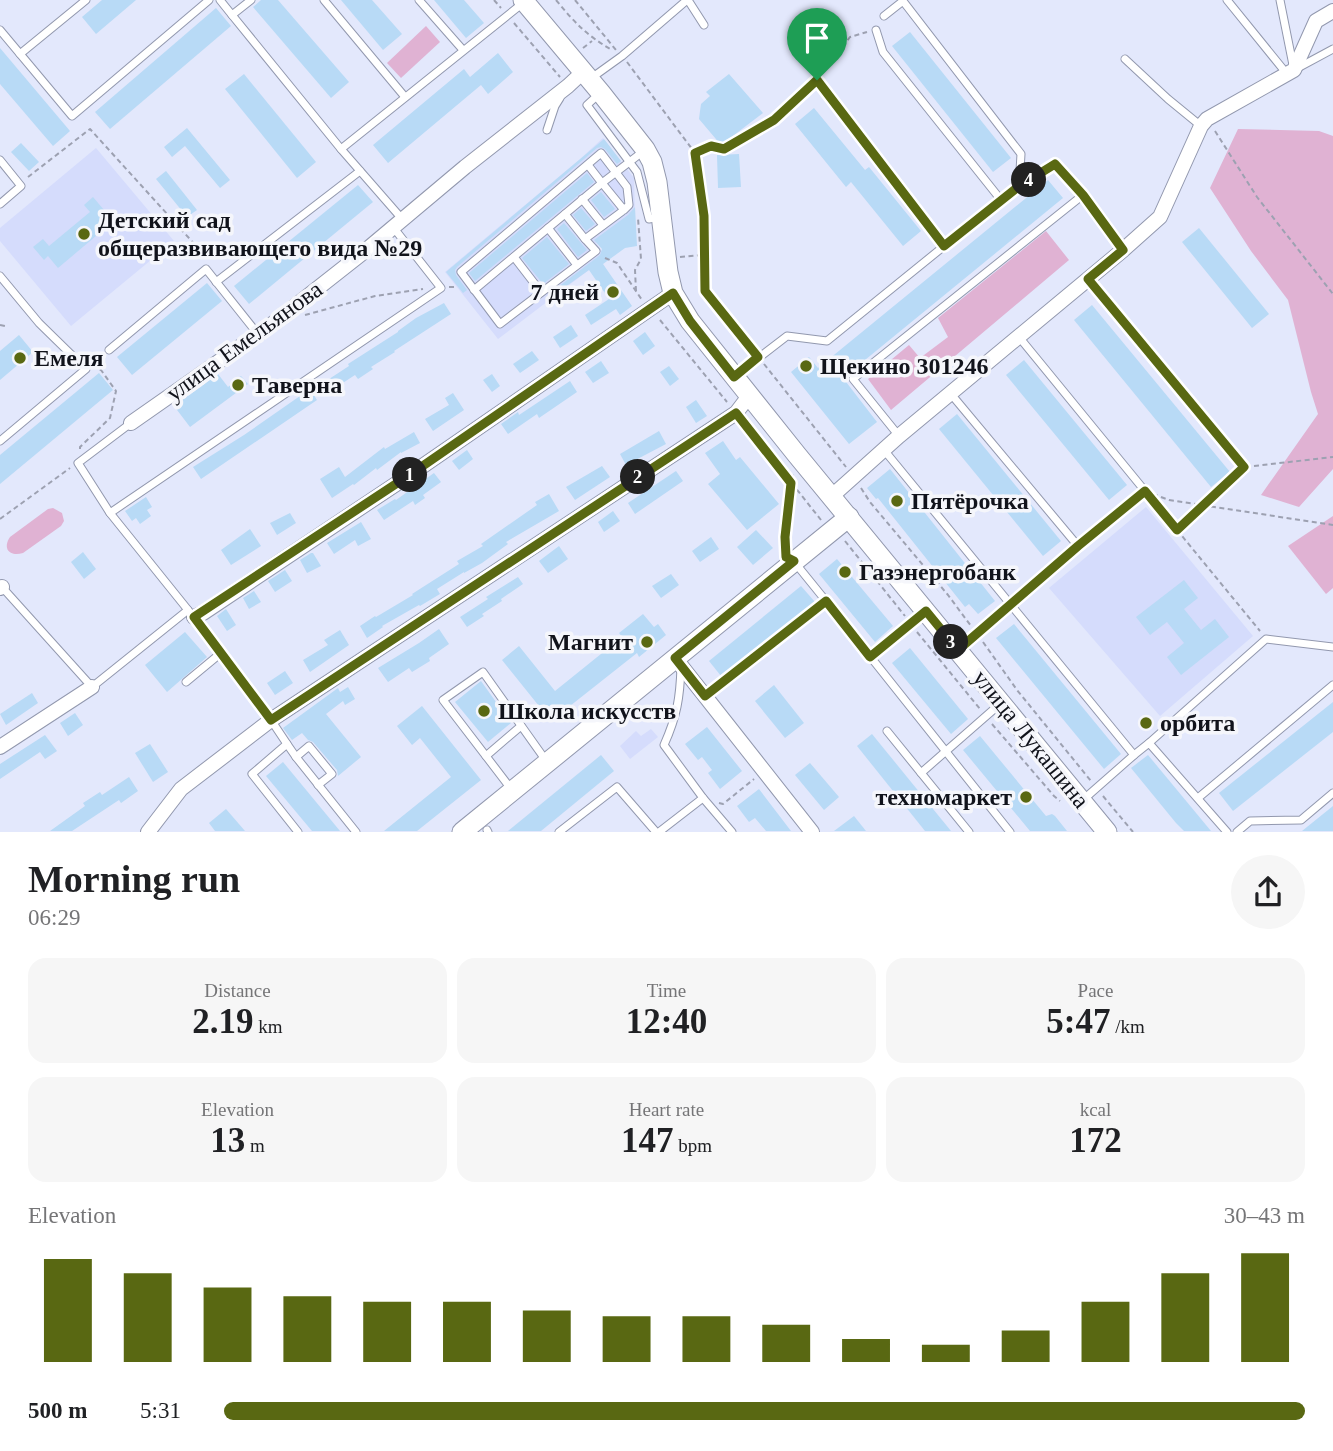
<!DOCTYPE html>
<meta charset="utf-8">
<style>
:root{--surface:#fff;--page:#f6f6f6;--text:#202124;--muted:#757577;--accent:#596812}
body{margin:0;font-family:"Times New Roman",serif;background:var(--page);color:var(--text);height:100vh;display:flex;flex-direction:column;font-size:26px;white-space:nowrap}
*{box-sizing:border-box;margin:0}
p{font-size:23px;color:var(--muted)}
.icon{flex:none;width:38px;height:38px;fill:none;stroke:currentColor;stroke-width:2;stroke-linecap:round;stroke-linejoin:round}
.map{position:relative;height:832px;overflow:hidden}
.side{display:flex;flex-direction:column;background:var(--surface);flex:1}
.side>*{flex:none}
.pin{position:absolute;display:grid;place-items:center;width:60px;height:60px;color:#fff;margin:-72px -30px;border-radius:50% 50% 50% 0;rotate:-45deg;box-shadow:0 0 7px #0007}
.pin .icon{rotate:45deg}
.km{position:absolute;width:35px;height:35px;margin:-18px;border-radius:50%;background:#222;color:#fff;font-size:19px;line-height:35px;text-align:center}
.round{display:grid;place-items:center;flex:none;width:74px;height:74px;border-radius:37px;background:var(--page)}
.summary{display:flex;align-items:center;justify-content:space-between;height:119px;padding:0 28px}
h1{font-size:38px;font-weight:700;line-height:52px}
.stats{display:grid;grid-template-columns:repeat(3,1fr);gap:10px;height:119px;padding:7px 28px}
.stats div{display:grid;align-content:center;border-radius:18px;background:var(--page);text-align:center}
.stats b{font-size:35px;font-weight:700}
.stats small{font-size:19px;font-weight:400}
.stats p{font-size:19px}
.chart{height:196px;padding:14px 28px}
.chart p{display:flex;justify-content:space-between}
.chart svg{width:100%;height:126px;margin-top:7px;stroke:var(--accent);stroke-width:6}
ul{padding:0 28px;list-style:none;font-size:23px}
li{display:grid;grid-template-columns:112px 84px 1fr;align-items:center;height:52px}
li i{height:18px;border-radius:9px;background:var(--accent)}
.map>svg:first-child{display:block}
.built{fill:#d5dcfc}
.green{fill:#e0b2d3}
.building{fill:#b8daf6}
.lines{fill:none;stroke-linecap:round;stroke-linejoin:round}
.lane-casing{stroke:#9298ae;stroke-width:9}
.street-casing{stroke:#9298ae;stroke-width:16}
.secondary-casing{stroke:#9298ae;stroke-width:21}
.path{stroke:#9da1b1;stroke-width:2;stroke-dasharray:5 3.5;stroke-linecap:butt}
.lane{stroke:#fff;stroke-width:7}
.street{stroke:#fff;stroke-width:14}
.secondary{stroke:#fff;stroke-width:19}
.route-casing{stroke:#fff;stroke-width:14}
.route{stroke:#596812;stroke-width:9}
.poi-dot{fill:#596812;stroke:#f5f6fb;stroke-width:2.5}
.labels{text-anchor:middle;dominant-baseline:central;stroke-width:7;stroke-linejoin:round;paint-order:stroke}
.poi-label{font-size:24px;font-weight:bold;fill:#11131b;stroke:#f5f6fb;text-anchor:start}
.street-label{font-size:24px;fill:#11131b;stroke:#f5f6fb}
</style>
<div class="map">
<svg width="1333" height="832" viewBox="0 0 1333 832">
<rect width="100%" height="100%" fill="#e3e8fc"/>
<g class="built">
<polygon points="603,138 634,178 635,216 596,243 606,257 498,339 445,272 580,159"/>
<polygon points="96,148 174,241 71,326 0,241 0,228"/>
<polygon points="1146,507 1253,636 1160,716 1049,588"/>
<polygon points="651,729 658,737 630,759 620,746 636,731 641,736"/>
</g>
<g class="green">
<polygon points="426,26 440,42 401,78 387,63"/>
<polygon points="1238,129 1319,131 1333,136 1333,469 1299,507 1261,495 1318,414 1311,392 1288,300 1251,251 1210,188"/>
<polygon points="1046,231 1069,260 891,410 868,379 909,345 920,358 948,337 938,318"/>
<path d="M53,508l9,5 2,8 -3,5 -38,27c-13,4 -21,-4 -13,-16l38,-28z"/>
<polygon points="1333,516 1333,588 1326,594 1288,546"/>
</g>
<g class="building">
<polygon points="102,0 136,0 96,34 82,17"/>
<polygon points="261,0 278,0 349,82 331,98 253,7"/>
<polygon points="341,0 372,0 402,34 383,50"/>
<polygon points="434,0 464,0 484,23 466,38"/>
<polygon points="216,8 231,26 110,129 95,112"/>
<polygon points="910,32 1011,158 993,172 892,46"/>
<polygon points="0,48 70,131 53,146 0,84"/>
<polygon points="498,53 513,72 488,94 481,85 388,163 373,145 464,69 470,77"/>
<polygon points="244,74 316,162 297,178 225,89"/>
<polygon points="729,74 763,113 721,145 699,119 700,111 701,104 710,96 706,92"/>
<polygon points="814,108 865,170 869,167 921,231 903,246 851,182 846,187 795,124"/>
<polygon points="187,128 230,180 220,188 185,146 172,157 164,147"/>
<polygon points="604,139 621,161 617,164 605,149 601,147 597,148 457,267 455,270 456,275 467,290 463,293 446,272"/>
<polygon points="21,143 39,162 29,171 11,152"/>
<polygon points="739,154 741,187 718,188 717,155"/>
<polygon points="166,171 197,210 187,217 156,179"/>
<polygon points="587,173 594,182 475,281 469,273"/>
<polygon points="1048,180 1063,198 843,378 877,422 849,444 791,372 809,357 818,368"/>
<polygon points="358,185 373,202 249,304 234,286"/>
<polygon points="601,192 615,209 604,217 591,200"/>
<polygon points="93,197 104,210 100,214 109,225 58,268 48,256 44,260 33,247 43,239 49,246 90,212 84,205"/>
<polygon points="635,207 637,246 625,248 603,264 632,306 620,315 616,309 591,325 585,315 609,299 589,270 551,297 549,294 600,255 602,249 594,240 628,215"/>
<polygon points="581,208 595,224 586,231 573,215"/>
<polygon points="564,223 587,250 578,257 557,229"/>
<polygon points="1199,228 1269,314 1252,328 1182,242"/>
<polygon points="547,237 569,264 543,284 522,258"/>
<polygon points="207,283 222,301 132,375 117,357"/>
<polygon points="444,303 451,314 394,351 395,352 371,367 373,369 358,379 355,375 332,390 326,381 349,366 348,364 398,332 398,331 416,318"/>
<polygon points="1092,305 1230,472 1211,487 1074,320"/>
<polygon points="571,325 578,336 560,348 553,337"/>
<polygon points="645,332 655,346 643,355 633,341"/>
<polygon points="19,335 33,352 0,380 0,351"/>
<polygon points="532,351 539,360 520,373 513,364"/>
<polygon points="1024,360 1127,485 1109,500 1006,375"/>
<polygon points="601,361 609,373 593,383 585,372"/>
<polygon points="669,366 679,379 670,386 660,372"/>
<polygon points="99,373 113,390 0,484 0,455"/>
<polygon points="218,374 228,387 241,376 248,384 190,427 174,406"/>
<polygon points="492,374 500,386 492,392 483,380"/>
<polygon points="570,381 577,392 539,418 537,414 508,434 501,424 518,412 519,415"/>
<polygon points="310,389 317,400 201,479 193,467 244,435"/>
<polygon points="453,393 464,410 433,431 425,419 449,405 445,398"/>
<polygon points="696,400 707,416 696,423 686,407"/>
<polygon points="957,414 1061,541 1043,556 939,429"/>
<polygon points="659,431 666,444 626,465 620,454"/>
<polygon points="414,432 420,443 401,453 401,452 377,470 376,468 354,485 353,484 332,498 320,479 339,467 345,477 384,447 385,449"/>
<polygon points="723,441 736,460 740,457 779,504 747,530 708,484 720,474 705,453"/>
<polygon points="467,450 473,459 459,470 452,461"/>
<polygon points="602,466 610,477 575,500 566,487"/>
<polygon points="890,469 995,601 978,614 969,604 965,607 878,498 876,499 867,488"/>
<polygon points="676,471 683,481 635,514 628,503"/>
<polygon points="434,473 441,482 423,495 425,498 415,505 413,501 384,520 377,510 395,499 396,500"/>
<polygon points="549,494 559,511 506,542 508,544 482,563 464,573 464,572 437,589 440,594 420,606 419,605 382,626 383,627 367,638 360,626 375,616 376,617 413,595 412,594 459,564 457,561 483,546 481,544 537,505 535,502"/>
<polygon points="146,497 152,507 147,510 151,516 140,524 136,518 132,521 125,511"/>
<polygon points="613,511 620,521 604,532 598,522"/>
<polygon points="290,513 296,523 277,535 270,523"/>
<polygon points="361,522 371,539 358,546 355,540 334,554 327,543"/>
<polygon points="250,529 261,546 231,565 221,550"/>
<polygon points="756,530 773,548 753,565 737,547"/>
<polygon points="711,537 719,549 700,562 692,551"/>
<polygon points="559,546 568,559 548,573 539,561"/>
<polygon points="83,552 96,569 84,579 71,562"/>
<polygon points="311,553 313,553 321,566 307,573 300,560"/>
<polygon points="837,559 893,626 875,642 819,574"/>
<polygon points="285,570 292,581 275,592 268,581"/>
<polygon points="671,574 679,585 661,598 652,586"/>
<polygon points="518,577 523,584 501,599 502,601 482,614 484,616 467,627 460,617 488,599 486,597"/>
<polygon points="1184,580 1198,598 1184,609 1201,630 1215,619 1229,637 1181,675 1167,657 1184,643 1167,622 1150,635 1136,617"/>
<polygon points="801,586 815,602 721,676 709,661"/>
<polygon points="254,591 261,602 249,609 243,598"/>
<polygon points="226,609 236,625 227,631 217,616"/>
<polygon points="643,614 654,627 658,624 666,635 639,657 637,653 551,721 502,660 519,646 555,691 622,637 619,633"/>
<polygon points="1014,624 1121,754 1104,769 996,638"/>
<polygon points="439,629 449,644 429,658 430,661 412,672 409,668 388,682 378,668 419,643"/>
<polygon points="340,630 349,645 310,672 303,660 328,645 324,640"/>
<polygon points="185,632 207,657 167,692 145,665"/>
<polygon points="910,648 968,719 951,734 892,663"/>
<polygon points="285,671 293,683 275,695 267,683"/>
<polygon points="481,681 511,723 488,742 455,702"/>
<polygon points="774,685 804,723 785,738 755,701"/>
<polygon points="348,687 355,699 345,705 343,701 326,714 361,757 338,776 337,770 313,742 308,740 302,733 292,740 283,728 338,688 340,692"/>
<polygon points="32,693 38,703 6,725 0,714"/>
<polygon points="1333,702 1333,732 1233,811 1219,793"/>
<polygon points="422,706 481,780 417,831 384,831 451,777 420,738 412,745 397,726"/>
<polygon points="75,713 83,725 68,736 60,723"/>
<polygon points="707,727 742,771 720,789 708,773 712,770 702,757 698,760 685,744"/>
<polygon points="872,734 951,831 925,831 857,746"/>
<polygon points="45,735 57,751 45,759 40,752 0,779 0,764"/>
<polygon points="980,736 1046,816 1052,814 1055,816 1067,831 1030,831 963,750"/>
<polygon points="150,744 168,772 153,782 135,753"/>
<polygon points="601,755 614,771 541,831 508,831"/>
<polygon points="1148,755 1211,831 1184,831 1176,823 1131,768"/>
<polygon points="283,762 340,831 312,831 266,776"/>
<polygon points="810,763 839,797 824,810 795,775"/>
<polygon points="129,777 138,791 121,803 119,800 72,831 50,831 85,806 83,803 100,792 102,795"/>
<polygon points="759,789 791,831 766,831 755,818 749,822 737,806"/>
<polygon points="1333,806 1333,831 1302,831"/>
<polygon points="226,809 245,831 215,831 209,823"/>
<polygon points="854,816 866,831 834,831"/>
</g>
<g class="lines">
<defs>
<g id="lane">
<polyline points="220,0 232,15 251,0"/>
<polyline points="324,0 405,97"/>
<polyline points="419,0 463,50"/>
<polyline points="688,0 704,25"/>
<polyline points="1227,0 1287,74"/>
<polyline points="1280,0 1294,70 1333,49"/>
<polyline points="232,15 341,149 403,220"/>
<polyline points="884,16 903,1 1021,154 1019,187"/>
<polyline points="0,30 72,116 209,0"/>
<polyline points="876,30 883,52 1001,200"/>
<polyline points="20,54 86,0"/>
<polyline points="1125,59 1168,99 1201,126"/>
<polyline points="590,79 622,56 687,0"/>
<polyline points="817,80 944,246"/>
<polyline points="599,94 587,105 637,172 649,219 660,217"/>
<polyline points="547,130 555,106 560,98"/>
<polyline points="341,149 523,3"/>
<polyline points="0,160 21,186 0,204"/>
<polyline points="582,199 603,225"/>
<polyline points="624,210 629,205 627,187 601,153 461,272 500,324 596,251 585,239 624,210 602,183 645,150"/>
<polyline points="565,214 585,239"/>
<polyline points="548,228 577,265"/>
<polyline points="514,257 541,292"/>
<polyline points="0,276 39,323 86,369 0,441"/>
<polyline points="1089,279 1244,467"/>
<polyline points="216,282 360,171"/>
<polyline points="474,290 602,183 588,165"/>
<polyline points="109,350 206,269 257,333"/>
<polyline points="735,376 787,336 827,341 1001,200 1055,164 1083,195 1123,250"/>
<polyline points="951,394 1078,546"/>
<polyline points="131,423 78,463 110,513 188,610 271,720 287,744"/>
<polyline points="899,436 853,379 1083,195"/>
<polyline points="884,450 1134,755 1084,799"/>
<polyline points="110,513 441,288 393,227"/>
<polyline points="796,564 826,601"/>
<polyline points="1,586 92,687 188,610"/>
<polyline points="959,650 1078,546 1145,491 1019,337"/>
<polyline points="871,657 924,613"/>
<path d="M681,667c-1,31 -4,49 -17,78l39,53 29,34"/>
<polyline points="186,682 221,653"/>
<polyline points="706,696 826,601 1010,832"/>
<polyline points="887,731 969,832"/>
<polyline points="1149,743 1266,639 1333,647"/>
<polyline points="1134,755 1149,743 1227,832"/>
<polyline points="486,756 521,726"/>
<polyline points="296,757 309,746 332,774 318,785"/>
<polyline points="921,773 1001,703"/>
<polyline points="512,790 443,700 483,672 547,762"/>
<polyline points="1198,798 1333,685"/>
<polyline points="487,830 488,832"/>
<polyline points="298,832 252,774 287,744 296,757 356,832"/>
<polyline points="559,832 617,787 656,832"/>
<polyline points="659,832 703,798"/>
<polyline points="1237,832 1250,821 1301,820 1333,793"/>
</g>
<g id="street">
<polyline points="131,423 271,325 365,251 465,167 568,86 583,72"/>
<polyline points="832,496 899,436 1123,250 1160,217 1201,126 1207,119 1294,70 1316,21 1333,11"/>
<polyline points="0,588 2,587"/>
<polyline points="194,617 203,613 414,472 673,293"/>
<polyline points="675,658 812,832"/>
<polyline points="0,747 92,687"/>
<polyline points="148,832 181,789 271,720 736,413 749,396"/>
</g>
<g id="secondary">
<polyline points="523,0 601,93 645,149 652,162 657,182 668,272 673,293 690,321 797,455 1107,832"/>
<polyline points="462,832 849,517"/>
</g>
</defs>
<use href="#lane" class="lane-casing"/>
<use href="#street" class="street-casing"/>
<use href="#secondary" class="secondary-casing"/>
<g class="path">
<polyline points="494,0 501,8"/>
<path d="M556,0c19,23 30,35 56,50"/>
<polyline points="575,0 616,50"/>
<polyline points="514,23 560,77"/>
<polyline points="583,48 592,41"/>
<polyline points="627,62 695,153 704,216 705,291 752,349"/>
<polyline points="822,74 850,37 867,32"/>
<polyline points="1215,131 1257,197 1333,294"/>
<polyline points="696,152 711,146 725,149 774,120 811,86"/>
<polyline points="28,177 90,129 198,248"/>
<polyline points="680,257 703,255"/>
<polyline points="605,258 617,263 642,300"/>
<polyline points="449,287 457,287"/>
<polyline points="636,291 635,270 641,259 638,218"/>
<polyline points="305,315 375,296 423,289"/>
<polyline points="660,320 727,402"/>
<polyline points="0,325 5,326"/>
<polyline points="92,363 101,356"/>
<polyline points="764,364 846,467"/>
<polyline points="744,423 821,520"/>
<polyline points="80,449 80,447 110,418 116,391 101,370 97,369"/>
<polyline points="1254,466 1333,457"/>
<polyline points="861,488 870,502 948,595 971,626"/>
<polyline points="1153,494 1169,500 1333,525"/>
<polyline points="1150,497 1260,631"/>
<polyline points="0,519 70,468"/>
<polyline points="1177,529 1237,474"/>
<polyline points="845,541 905,616"/>
<polyline points="786,547 785,537 793,473"/>
<polyline points="917,632 980,709"/>
<polyline points="983,642 1017,690 1091,781"/>
<polyline points="992,724 1054,796 1060,801"/>
<polyline points="1103,796 1133,832"/>
<polyline points="719,803 723,804 754,779"/>
</g>
<use href="#lane" class="lane"/>
<use href="#street" class="street"/>
<use href="#secondary" class="secondary"/>
</g>
<g class="lines">
<defs>
<polygon id="route" points="817,80 944,246 1018,187 1055,164 1083,195 1123,250 1088,279 1244,467 1177,530 1145,491 1078,546 958,650 926,611 870,657 826,601 705,696 675,658 794,561 786,557 785,537 791,483 736,413 271,720 194,617 414,472 673,293 690,321 734,377 758,357 705,291 704,216 695,153 711,146 724,149 774,120"/>
</defs>
<use href="#route" class="route-casing"/>
<use href="#route" class="route"/>
</g>
<g class="poi-dot">
<circle cx="84" cy="234" r="7"/>
<circle cx="613" cy="292" r="7"/>
<circle cx="20" cy="358" r="7"/>
<circle cx="806" cy="366" r="7"/>
<circle cx="238" cy="385" r="7"/>
<circle cx="897" cy="501" r="7"/>
<circle cx="845" cy="572" r="7"/>
<circle cx="647" cy="642" r="7"/>
<circle cx="484" cy="711" r="7"/>
<circle cx="1146" cy="723" r="7"/>
<circle cx="1026" cy="797" r="7"/>
</g>
<g class="labels">
<g class="poi-label">
<text x="98" y="220">Детский сад<tspan x="98" dy="28">общеразвивающего вида №29</tspan></text>
<text x="599" y="292" text-anchor="end">7 дней</text>
<text x="34" y="358">Емеля</text>
<text x="820" y="366">Щекино 301246</text>
<text x="252" y="385">Таверна</text>
<text x="911" y="501">Пятёрочка</text>
<text x="859" y="572">Газэнергобанк</text>
<text x="633" y="642" text-anchor="end">Магнит</text>
<text x="498" y="711">Школа искусств</text>
<text x="1160" y="723">орбита</text>
<text x="1012" y="797" text-anchor="end">техномаркет</text>
</g>
<g class="street-label">
<text transform="translate(244 341) rotate(-36)">улица Емельянова</text>
<text transform="translate(1031 739) rotate(51)">улица Лукашина</text>
</g>
</g>
</svg>
<div class="pin" style="left:817px;top:80px;background:#1e9e55"><svg class="icon" aria-label="arrive" viewBox="0 0 24 24"><path d="M6 21V4h12l-3 4 3 4H6"/></svg></div>
<b class="km" style="left:410px;top:475px">1</b>
<b class="km" style="left:638px;top:477px">2</b>
<b class="km" style="left:951px;top:642px">3</b>
<b class="km" style="left:1029px;top:180px">4</b>
</div>
<section class="side">
<div class="summary"><div><h1>Morning run</h1><p>06:29</p></div><a class="round"><svg class="icon" aria-label="share" viewBox="0 0 24 24"><path d="M12 15V3M7 8l5-5 5 5M5 13v7h14v-7"/></svg></a></div>
<div class="stats">
<div><p>Distance</p><b>2.19<small> km</small></b></div>
<div><p>Time</p><b>12:40</b></div>
<div><p>Pace</p><b>5:47<small> /km</small></b></div>
</div>
<div class="stats">
<div><p>Elevation</p><b>13<small> m</small></b></div>
<div><p>Heart rate</p><b>147<small> bpm</small></b></div>
<div><p>kcal</p><b>172</b></div>
</div>
<div class="chart"><p><span>Elevation</span>30–43 m</p>
<svg viewBox="0 0 160 44" preserveAspectRatio="none"><path d="M5 44V8M15 44V13M25 44V18M35 44V21M45 44V23M55 44V23M65 44V26M75 44V28M85 44V28M95 44V31M105 44V36M115 44V38M125 44V33M135 44V23M145 44V13M155 44V6"/></svg>
</div>
<ul>
<li><b>500 m</b>5:31<i style="width:100%"></i></li>
</ul>
</section>
